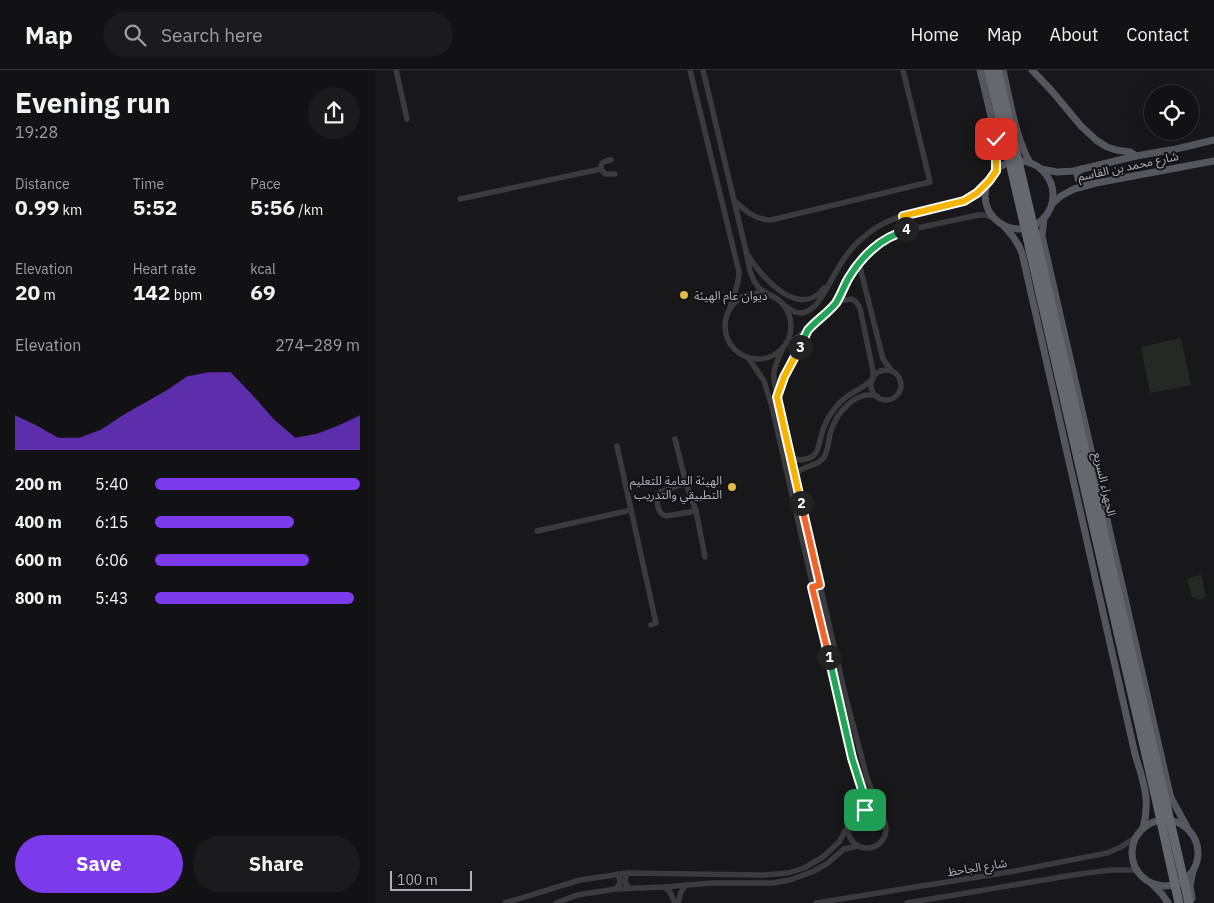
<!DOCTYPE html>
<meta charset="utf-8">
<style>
:root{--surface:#121214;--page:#1b1b1d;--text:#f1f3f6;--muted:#9c9ea0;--line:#313234;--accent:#7c3aed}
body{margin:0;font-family:"IBM Plex Sans","Noto Sans Arabic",sans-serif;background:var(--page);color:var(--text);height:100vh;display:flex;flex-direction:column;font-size:19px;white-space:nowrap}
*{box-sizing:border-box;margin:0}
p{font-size:16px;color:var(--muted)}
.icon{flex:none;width:28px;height:28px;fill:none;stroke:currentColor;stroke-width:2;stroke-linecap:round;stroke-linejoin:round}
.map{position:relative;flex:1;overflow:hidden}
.panel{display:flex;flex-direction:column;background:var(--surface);width:375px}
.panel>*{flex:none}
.controls{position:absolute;left:769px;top:15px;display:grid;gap:10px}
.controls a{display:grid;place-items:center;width:55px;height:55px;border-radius:50%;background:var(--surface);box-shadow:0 5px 20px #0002,0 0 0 1px var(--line);font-size:25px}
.scale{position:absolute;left:15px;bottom:12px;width:82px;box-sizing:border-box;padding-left:5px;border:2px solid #acafb9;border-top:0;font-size:14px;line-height:18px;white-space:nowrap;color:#acafb9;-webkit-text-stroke:4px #131315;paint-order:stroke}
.pin{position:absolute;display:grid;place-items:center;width:42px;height:42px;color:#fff;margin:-21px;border-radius:10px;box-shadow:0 2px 8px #0006}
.km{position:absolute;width:25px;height:25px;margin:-12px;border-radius:50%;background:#222;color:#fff;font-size:14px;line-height:25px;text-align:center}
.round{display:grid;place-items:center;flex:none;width:52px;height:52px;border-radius:26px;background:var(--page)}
.summary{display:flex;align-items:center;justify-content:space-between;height:85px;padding:0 15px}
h1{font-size:28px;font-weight:700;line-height:38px}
.stats{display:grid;grid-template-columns:repeat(3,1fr);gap:8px;height:85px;padding:5px 15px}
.stats div{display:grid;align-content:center}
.stats b{font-size:21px;font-weight:700}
.stats small{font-size:14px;font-weight:400}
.stats p{font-size:14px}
.chart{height:140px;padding:10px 15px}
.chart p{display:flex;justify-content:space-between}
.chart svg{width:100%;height:90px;margin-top:5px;fill:var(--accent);opacity:.7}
.primary-button{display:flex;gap:10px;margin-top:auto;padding:10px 15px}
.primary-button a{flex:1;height:58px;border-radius:30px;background:var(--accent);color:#fff;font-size:20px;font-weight:700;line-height:58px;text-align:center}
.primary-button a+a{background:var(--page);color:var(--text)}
ul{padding:0 15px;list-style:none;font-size:16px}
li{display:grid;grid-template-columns:80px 60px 1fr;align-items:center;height:38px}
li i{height:12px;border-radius:6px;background:var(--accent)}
header{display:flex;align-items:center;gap:30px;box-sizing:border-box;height:70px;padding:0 25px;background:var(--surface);border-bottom:1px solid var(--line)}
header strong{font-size:24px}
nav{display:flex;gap:28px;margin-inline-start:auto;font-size:18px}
.search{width:350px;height:45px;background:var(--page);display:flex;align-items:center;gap:12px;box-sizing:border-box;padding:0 18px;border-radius:28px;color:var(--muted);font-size:19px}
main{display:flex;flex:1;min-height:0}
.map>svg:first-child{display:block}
.green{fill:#232a24}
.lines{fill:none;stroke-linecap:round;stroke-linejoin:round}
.minor{stroke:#3a3a3f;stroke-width:5.5}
.major{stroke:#56575e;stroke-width:7}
.highway{stroke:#66686f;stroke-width:9}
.highway-bridge{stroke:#66686f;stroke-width:9}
.split-1-casing{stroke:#fff;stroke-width:10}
.split-2-casing{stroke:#fff;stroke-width:10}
.split-3-casing{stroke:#fff;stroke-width:10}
.split-4-casing{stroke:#fff;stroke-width:10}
.split-5-casing{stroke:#fff;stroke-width:10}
.split-1{stroke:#22a559;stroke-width:6}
.split-2{stroke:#f0652b;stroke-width:6}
.split-3{stroke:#f5b400;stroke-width:6}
.split-4{stroke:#22a559;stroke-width:6}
.split-5{stroke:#f5b400;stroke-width:6}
.poi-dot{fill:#e3b947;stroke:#131315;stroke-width:2}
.labels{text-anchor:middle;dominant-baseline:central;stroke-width:4;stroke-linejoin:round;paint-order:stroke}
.street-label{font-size:12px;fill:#acafb9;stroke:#131315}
.poi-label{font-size:12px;fill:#acafb9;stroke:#131315;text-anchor:start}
</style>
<header>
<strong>Map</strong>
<div class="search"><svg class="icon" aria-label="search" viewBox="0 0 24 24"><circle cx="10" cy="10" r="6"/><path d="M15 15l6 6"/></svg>Search here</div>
<nav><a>Home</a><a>Map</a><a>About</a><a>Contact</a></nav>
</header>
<main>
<section class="panel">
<div class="summary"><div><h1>Evening run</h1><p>19:28</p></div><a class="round"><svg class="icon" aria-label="share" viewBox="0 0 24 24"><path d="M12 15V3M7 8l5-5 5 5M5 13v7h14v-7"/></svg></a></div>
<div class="stats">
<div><p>Distance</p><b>0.99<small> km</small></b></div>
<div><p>Time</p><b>5:52</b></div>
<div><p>Pace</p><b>5:56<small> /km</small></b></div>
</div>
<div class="stats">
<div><p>Elevation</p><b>20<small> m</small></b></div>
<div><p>Heart rate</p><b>142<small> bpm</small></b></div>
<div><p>kcal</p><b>69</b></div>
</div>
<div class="chart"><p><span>Elevation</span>274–289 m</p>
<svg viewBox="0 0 160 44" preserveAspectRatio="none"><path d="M0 44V27L10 32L20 38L30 38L40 34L50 27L60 21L70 15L80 8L90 6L100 6L110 17L120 29L130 38L140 36L150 32L160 27V44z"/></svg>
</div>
<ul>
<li><b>200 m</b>5:40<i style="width:100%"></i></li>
<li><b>400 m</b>6:15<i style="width:68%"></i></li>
<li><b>600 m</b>6:06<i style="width:75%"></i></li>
<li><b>800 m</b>5:43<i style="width:97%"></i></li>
</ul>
<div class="primary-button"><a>Save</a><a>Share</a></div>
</section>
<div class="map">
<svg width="839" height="833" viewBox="0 0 839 833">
<rect width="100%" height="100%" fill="#18181a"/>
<g class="green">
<polygon points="806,268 816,315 775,323 766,277"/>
<polygon points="826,504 831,527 825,530 817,527 812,509"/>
</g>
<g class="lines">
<g class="minor">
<polyline points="21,0 32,49"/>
<path d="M315,0l49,202c0,13 -5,23 -9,35"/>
<polyline points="328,0 371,181 375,201 379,211 384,218 395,225"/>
<path d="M236,90c-6,1 -11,2 -10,9l4,5h10"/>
<polyline points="85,129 226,99"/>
<path d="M359,130c10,10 21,20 37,20l159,-38 -27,-112"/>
<polyline points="528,146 531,161"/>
<path d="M373,185c12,21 52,66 76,33"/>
<polyline points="484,193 508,289 517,301"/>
<circle cx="383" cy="256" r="33"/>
<polyline points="462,231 477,229 481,232 485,238 498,301 498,309"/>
<path d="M408,234c3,2 8,7 12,8 21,7 33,-28 41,-40 7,-13 17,-27 29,-36 21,-19 51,-24 78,-30 8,-2 18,-3 26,-7 8,-5 13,-12 20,-18"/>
<path d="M411,274c19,-11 37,-24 50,-42 5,-7 8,-16 12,-24 14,-22 28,-34 51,-46l79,-17h7l11,4"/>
<path d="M408,278c-11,23 -11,25 -6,49l68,297 22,84 16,41"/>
<polyline points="374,289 389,311 397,337 477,688 489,726 490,733 486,741"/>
<circle cx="511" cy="315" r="15"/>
<polyline points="403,325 409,307 433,261"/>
<polyline points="300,369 311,413 321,441 330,487"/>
<polyline points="242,376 281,553 276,555"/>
<path d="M417,388c7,3 16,2 22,-3 6,-5 5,-15 8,-22 2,-8 6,-15 10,-21 13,-19 25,-19 40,-32"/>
<path d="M420,406c7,-12 22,-8 29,-19 5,-7 4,-18 7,-26 6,-19 25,-41 46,-35"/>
<path d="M311,413l-26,9c-5,7 -3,22 6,24l30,-5"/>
<polyline points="162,461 256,440"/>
<circle cx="492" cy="759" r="19"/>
<path d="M253,803c-4,5 -4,10 1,15"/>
<polyline points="289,817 295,822 300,833"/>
<polyline points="241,819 245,813 244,807 242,804"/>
<polyline points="130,833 205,810 253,803 388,805 413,803 429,798 448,787 464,772 473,756"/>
<polyline points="181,833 202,825 241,819 289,817 337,813 397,813 415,810 439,801 453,793 469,779 483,776"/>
<polyline points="303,833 306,822 311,815"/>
<polyline points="441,833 640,801 732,783 746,777 761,767"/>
<polyline points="532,833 704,804 736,800 762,800"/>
</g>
<g class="major">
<polyline points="605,0 620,63 622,75 621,101"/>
<path d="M628,0c7,31 12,65 27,93"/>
<polyline points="657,0 676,20 706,56 721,70 732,77 741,80 755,82 761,86"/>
<circle cx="644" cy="125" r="34"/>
<polyline points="666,99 682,102 699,101 761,86 801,79 839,70"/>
<polyline points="706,99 702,103 703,109 708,112 714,112"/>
<polyline points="677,134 686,126 699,119 721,113 839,91"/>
<polyline points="669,148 667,166 793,716 796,728 812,757"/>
<path d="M628,155c8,9 15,17 19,28l113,501c8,27 16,45 8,74"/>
<circle cx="790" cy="783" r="33"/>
<polyline points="777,814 787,824 793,833"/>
<polyline points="817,828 815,816 818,801"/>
</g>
<g class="highway">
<polyline points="613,0 626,53"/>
<polyline points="622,0 634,52"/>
<polyline points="669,203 788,721"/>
<polyline points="661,206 780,724"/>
</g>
<g class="highway-bridge">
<polyline points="634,52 669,203"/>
<polyline points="626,53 661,206"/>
<polyline points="788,721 814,833"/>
<polyline points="780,724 804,833"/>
</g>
</g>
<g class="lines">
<defs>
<polyline id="split-1" points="454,587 477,688 489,726 490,733 486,741 490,740"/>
<polyline id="split-2" points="426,433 445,515 437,517 454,587"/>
<polyline id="split-3" points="425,277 409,307 402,327 426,433"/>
<path id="split-4" d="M425,277c3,-5 5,-12 8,-17 9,-10 20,-17 28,-27 5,-8 8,-17 12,-24 13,-22 33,-42 58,-48v-2"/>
<polyline id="split-5" points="531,159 528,146 589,131 602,123 614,111 621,101 621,69"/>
</defs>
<use href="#split-1" class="split-1-casing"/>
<use href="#split-2" class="split-2-casing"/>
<use href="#split-3" class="split-3-casing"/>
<use href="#split-4" class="split-4-casing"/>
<use href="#split-5" class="split-5-casing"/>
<use href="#split-1" class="split-1"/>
<use href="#split-2" class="split-2"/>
<use href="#split-3" class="split-3"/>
<use href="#split-4" class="split-4"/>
<use href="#split-5" class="split-5"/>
</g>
<g class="poi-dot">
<circle cx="309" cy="225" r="5"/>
<circle cx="357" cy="417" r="5"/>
</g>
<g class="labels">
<g class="street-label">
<text transform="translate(753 96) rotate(-12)">شارع محمد بن القاسم</text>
<text transform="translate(730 414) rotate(77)">الجهراء السريع</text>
<text transform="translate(602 797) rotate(-9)">شارع الجاحظ</text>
</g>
<g class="poi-label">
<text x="319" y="225">ديوان عام الهيئة</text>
<text x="347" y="410" text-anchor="end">الهيئة العامة للتعليم<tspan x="347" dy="14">التطبيقي والتدريب</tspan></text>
</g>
</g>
</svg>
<div class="controls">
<a><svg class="icon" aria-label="locate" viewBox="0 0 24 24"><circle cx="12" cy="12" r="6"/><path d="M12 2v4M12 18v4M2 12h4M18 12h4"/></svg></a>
</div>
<div class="scale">100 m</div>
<div class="pin" style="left:490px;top:740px;background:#1e9e55"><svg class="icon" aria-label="arrive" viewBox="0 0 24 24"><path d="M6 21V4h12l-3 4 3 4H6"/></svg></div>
<div class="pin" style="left:621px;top:69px;background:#d93025"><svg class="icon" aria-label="check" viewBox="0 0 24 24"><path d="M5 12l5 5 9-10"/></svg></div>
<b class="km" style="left:454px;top:587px">1</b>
<b class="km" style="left:426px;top:433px">2</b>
<b class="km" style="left:425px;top:277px">3</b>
<b class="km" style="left:531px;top:159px">4</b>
</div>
</main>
